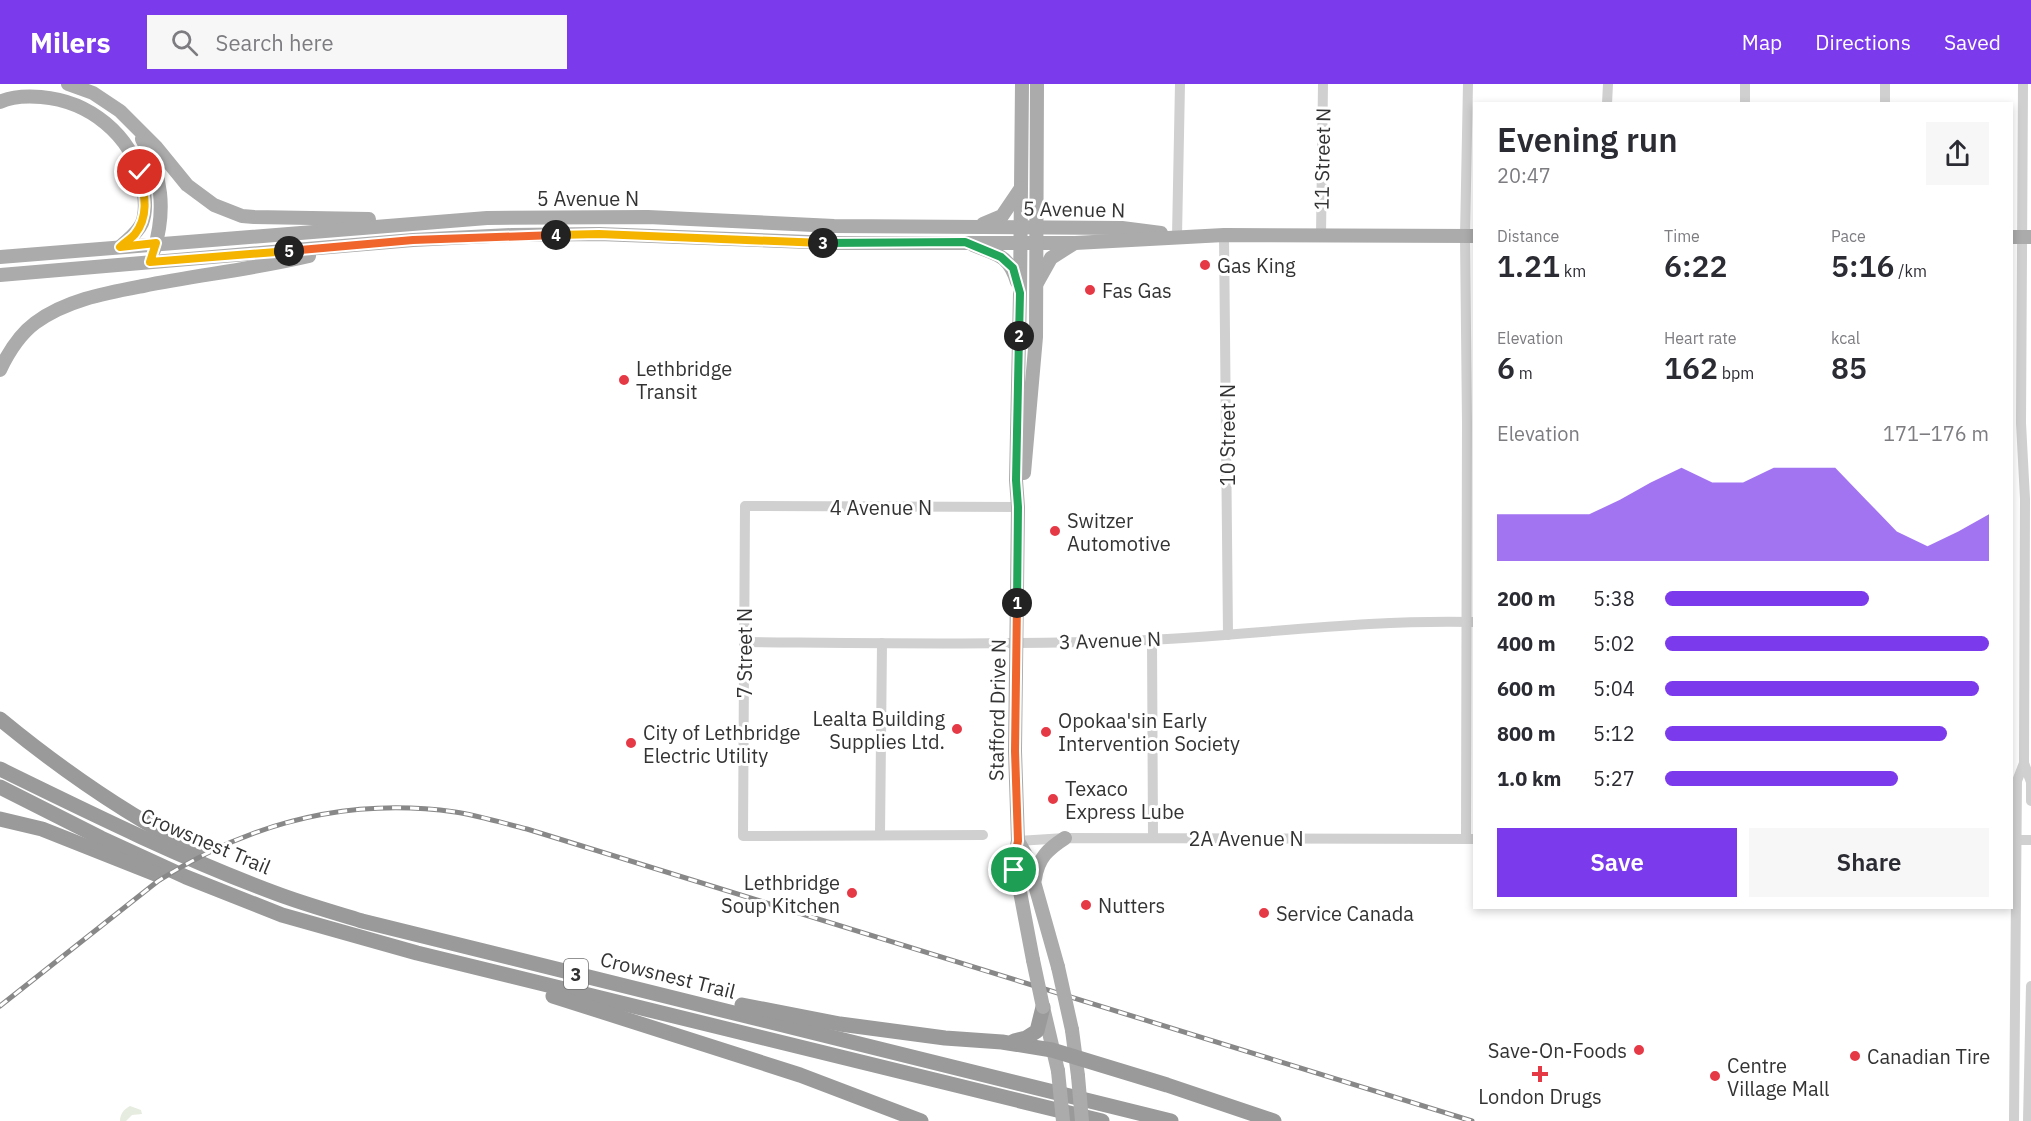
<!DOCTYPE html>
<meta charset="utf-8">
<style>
:root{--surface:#fff;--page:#f7f7f7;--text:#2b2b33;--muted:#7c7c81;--accent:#7c3aed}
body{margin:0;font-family:"IBM Plex Sans",sans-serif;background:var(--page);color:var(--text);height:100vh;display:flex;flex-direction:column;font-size:22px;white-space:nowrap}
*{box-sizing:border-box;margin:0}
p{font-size:20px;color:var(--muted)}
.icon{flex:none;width:33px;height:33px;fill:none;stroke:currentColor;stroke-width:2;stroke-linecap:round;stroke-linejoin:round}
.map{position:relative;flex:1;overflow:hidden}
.sheet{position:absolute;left:1473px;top:18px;width:540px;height:807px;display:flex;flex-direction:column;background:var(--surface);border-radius:0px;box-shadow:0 3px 9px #0003}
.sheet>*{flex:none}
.pin{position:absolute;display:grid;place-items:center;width:51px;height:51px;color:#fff;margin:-26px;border:3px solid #fff;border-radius:50%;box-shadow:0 2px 6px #0007}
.km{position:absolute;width:30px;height:30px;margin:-15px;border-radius:50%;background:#222;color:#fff;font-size:16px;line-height:30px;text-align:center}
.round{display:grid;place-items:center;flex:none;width:63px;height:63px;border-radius:0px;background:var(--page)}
.head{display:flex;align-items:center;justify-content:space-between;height:102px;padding:0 24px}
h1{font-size:33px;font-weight:600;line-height:45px}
.stats{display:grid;grid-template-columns:repeat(3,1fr);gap:9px;height:102px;padding:6px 24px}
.stats div{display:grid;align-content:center}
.stats b{font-size:30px;font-weight:600}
.stats small{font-size:16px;font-weight:400}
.stats p{font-size:16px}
.chart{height:168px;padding:12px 24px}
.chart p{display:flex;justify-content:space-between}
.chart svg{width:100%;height:108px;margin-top:6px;fill:var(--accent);opacity:.7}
.cta{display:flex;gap:12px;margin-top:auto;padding:12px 24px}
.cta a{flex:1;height:69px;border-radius:0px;background:var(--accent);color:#fff;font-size:24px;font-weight:600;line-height:69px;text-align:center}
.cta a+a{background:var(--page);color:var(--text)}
ul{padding:0 24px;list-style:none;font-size:20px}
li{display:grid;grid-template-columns:96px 72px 1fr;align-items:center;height:45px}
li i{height:15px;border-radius:8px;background:var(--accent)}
header{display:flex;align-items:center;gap:36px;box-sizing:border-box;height:84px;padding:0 30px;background:var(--accent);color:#fff}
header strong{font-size:28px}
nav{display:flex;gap:33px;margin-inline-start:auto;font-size:21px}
.search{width:420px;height:54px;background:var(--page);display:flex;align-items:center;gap:15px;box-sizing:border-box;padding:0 21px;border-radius:0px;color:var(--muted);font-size:22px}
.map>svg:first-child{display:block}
.green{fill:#e6ecdf}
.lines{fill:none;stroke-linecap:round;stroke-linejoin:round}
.minor{stroke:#d0d0d0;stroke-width:10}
.major{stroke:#ababab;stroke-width:14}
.highway{stroke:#9a9a9a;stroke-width:15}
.rail-casing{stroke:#888;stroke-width:5}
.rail{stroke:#fff;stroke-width:3;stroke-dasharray:9;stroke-linecap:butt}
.major-bridge{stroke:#ababab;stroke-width:14}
.split-1-casing{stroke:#fff;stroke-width:12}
.split-2-casing{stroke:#fff;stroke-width:12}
.split-3-casing{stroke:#fff;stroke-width:12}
.split-4-casing{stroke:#fff;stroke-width:12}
.split-5-casing{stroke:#fff;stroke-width:12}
.split-6-casing{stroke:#fff;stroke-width:12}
.split-1{stroke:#f0652b;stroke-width:8}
.split-2{stroke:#22a559;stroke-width:8}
.split-3{stroke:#22a559;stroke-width:8}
.split-4{stroke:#f5b400;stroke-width:8}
.split-5{stroke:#f0652b;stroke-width:8}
.split-6{stroke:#f5b400;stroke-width:8}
.poi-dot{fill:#e63946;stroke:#fff;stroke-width:2}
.labels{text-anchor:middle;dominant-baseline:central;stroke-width:6;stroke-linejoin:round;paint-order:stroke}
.shield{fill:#fff;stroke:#707070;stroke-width:1.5}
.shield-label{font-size:18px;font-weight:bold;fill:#333}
.street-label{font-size:20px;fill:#333;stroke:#fff}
.poi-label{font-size:20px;fill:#333;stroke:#fff;text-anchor:start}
</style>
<header>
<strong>Milers</strong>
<div class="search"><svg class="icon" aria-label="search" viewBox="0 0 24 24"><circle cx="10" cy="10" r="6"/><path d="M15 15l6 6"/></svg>Search here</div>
<nav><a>Map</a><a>Directions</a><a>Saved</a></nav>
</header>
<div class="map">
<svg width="2031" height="1037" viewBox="0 0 2031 1037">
<rect width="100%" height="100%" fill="#fff"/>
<path class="green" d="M130,1022l11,4 1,4 -10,1 -6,6h-6c0,-7 4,-12 10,-15z"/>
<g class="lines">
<g class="minor">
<polyline points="2023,0 2021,339 2025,415 2024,679 2031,698 2031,717"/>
<polyline points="1607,20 1608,0"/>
<polyline points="1745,20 1745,0"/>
<polyline points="1885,20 1885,0"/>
<polyline points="1224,151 1228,551"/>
<polyline points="1321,151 1323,0"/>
<polyline points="1177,152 1180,0"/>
<polyline points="1152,555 1153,754"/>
<path d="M744,558c127,1 255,3 382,-1 116,-4 232,-22 348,-19"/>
<polyline points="880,751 882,559"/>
<polyline points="983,751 743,752 745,422 1018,423"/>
<polyline points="1466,755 1467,338 1465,152 1468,0"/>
<polyline points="2012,756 2031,756"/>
<polyline points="1018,757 1065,754 1474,755"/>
<polyline points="2014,1037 2017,697 2024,679"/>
<polyline points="2028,1037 2031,902"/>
</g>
<g class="major">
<polyline points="68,0 93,9 120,27 156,63 187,101 214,121 242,132 254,133 369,135"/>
<polyline points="1022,0 1020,209 1016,396 1018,423 1015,667 1018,757 1014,776 1033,876"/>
<path d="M0,18c12,-6 27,-6 41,-5 48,4 90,37 101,85 3,14 5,28 0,41 -5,11 -14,16 -22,24"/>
<path d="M142,55c20,36 24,71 12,111"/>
<polyline points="983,140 1002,132 1021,104"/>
<polyline points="2012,153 2031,153"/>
<path d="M973,161c25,10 36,10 44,37"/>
<polyline points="0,173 487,134 648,133 834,142 1122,144 1161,149"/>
<polyline points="0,191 413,156 512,151 599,150 834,159 1075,159 1224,151 1474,152"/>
<polyline points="1037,199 1051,174 1073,160"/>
<path d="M0,286c9,-19 19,-35 35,-47 31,-23 71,-30 108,-37 55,-11 111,-17 166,-30"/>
<polyline points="1024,389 1036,253 1037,0"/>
<polyline points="1018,757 1027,773 1058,883"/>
<path d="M1035,795c3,-21 13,-30 30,-41"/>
<polyline points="1043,923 1058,987"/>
<polyline points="1072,946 1078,992"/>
</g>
<g class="highway">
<path d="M0,635c62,51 128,97 200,133"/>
<path d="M0,685c90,44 181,89 275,124 29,11 58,19 87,28l809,200"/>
<polyline points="0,703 101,754 186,793 282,831 417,869 1102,1037"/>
<polyline points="0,735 42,745 158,791"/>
<polyline points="553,912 800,991 921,1037"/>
<polyline points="742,921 840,940 945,954 1002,958 1052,966 1167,1001 1274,1037"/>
<polyline points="1014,957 1026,954 1037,947 1043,923"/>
</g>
<defs>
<path id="rail" d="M0,922l158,-125c91,-58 190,-84 297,-69 25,4 48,11 72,17l945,292"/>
</defs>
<use href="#rail" class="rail-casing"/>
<use href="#rail" class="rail"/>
<g class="major-bridge">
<polyline points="1033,876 1043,923"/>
<polyline points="1058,883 1072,946"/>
<polyline points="1058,987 1063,1037"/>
<polyline points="1078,992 1082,1037"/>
</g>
</g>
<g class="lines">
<defs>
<polyline id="split-1" points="1014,786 1014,776 1018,757 1015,667 1017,519"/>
<polyline id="split-2" points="1017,519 1018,423 1016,396 1019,252"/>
<polyline id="split-3" points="823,159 965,158 1001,173 1013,184 1020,209 1019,252"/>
<polyline id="split-4" points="556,151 599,150 823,159"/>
<polyline id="split-5" points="289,167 413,156 556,151"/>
<path id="split-6" d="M140,88c4,21 10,43 -5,62 -4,5 -10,8 -15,13l36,-4 -6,19 139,-11"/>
</defs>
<use href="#split-1" class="split-1-casing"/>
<use href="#split-2" class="split-2-casing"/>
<use href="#split-3" class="split-3-casing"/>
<use href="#split-4" class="split-4-casing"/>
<use href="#split-5" class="split-5-casing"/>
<use href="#split-6" class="split-6-casing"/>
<use href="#split-1" class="split-1"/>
<use href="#split-2" class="split-2"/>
<use href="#split-3" class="split-3"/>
<use href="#split-4" class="split-4"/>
<use href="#split-5" class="split-5"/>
<use href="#split-6" class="split-6"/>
</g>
<g class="poi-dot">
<circle cx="1205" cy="181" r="6"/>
<circle cx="1090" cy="206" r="6"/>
<circle cx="624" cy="296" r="6"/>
<circle cx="1055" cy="447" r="6"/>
<circle cx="957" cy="645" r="6"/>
<circle cx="1046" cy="648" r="6"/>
<circle cx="631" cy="659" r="6"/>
<circle cx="1053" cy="715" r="6"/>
<circle cx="852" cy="809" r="6"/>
<circle cx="1086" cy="821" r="6"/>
<circle cx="1264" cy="829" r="6"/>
<circle cx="1639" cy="966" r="6"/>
<circle cx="1855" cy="972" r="6"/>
<path d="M1537 981h6v6h6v6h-6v6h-6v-6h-6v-6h6z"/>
<circle cx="1715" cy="992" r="6"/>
</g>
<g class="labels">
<rect class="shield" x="564" y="875" width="24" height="30" rx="4.5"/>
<g class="shield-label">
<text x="576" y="890">3</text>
</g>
<g class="street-label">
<text transform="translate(1322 75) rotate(-89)">11 Street N</text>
<text x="588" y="114">5 Avenue N</text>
<text transform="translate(1074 125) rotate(1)">5 Avenue N</text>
<text transform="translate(1227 351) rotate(-90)">10 Street N</text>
<text x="881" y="423">4 Avenue N</text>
<text transform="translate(1110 556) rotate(-2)">3 Avenue N</text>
<text transform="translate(744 569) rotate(-90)">7 Street N</text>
<text transform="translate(997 626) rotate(-89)">Stafford Drive N</text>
<text x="1246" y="754">2A Avenue N</text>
<text transform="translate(206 757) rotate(23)">Crowsnest Trail</text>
<text transform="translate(668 891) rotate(14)">Crowsnest Trail</text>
</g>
<g class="poi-label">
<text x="1217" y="181">Gas King</text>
<text x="1102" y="206">Fas Gas</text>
<text x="636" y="284">Lethbridge<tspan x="636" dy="23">Transit</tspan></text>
<text x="1067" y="436">Switzer<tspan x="1067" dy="23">Automotive</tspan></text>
<text x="945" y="634" text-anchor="end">Lealta Building<tspan x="945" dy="23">Supplies Ltd.</tspan></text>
<text x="1058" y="636">Opokaa'sin Early<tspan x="1058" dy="23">Intervention Society</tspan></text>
<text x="643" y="648">City of Lethbridge<tspan x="643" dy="23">Electric Utility</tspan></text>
<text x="1065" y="704">Texaco<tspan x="1065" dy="23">Express Lube</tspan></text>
<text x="840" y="798" text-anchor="end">Lethbridge<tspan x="840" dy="23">Soup Kitchen</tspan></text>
<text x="1098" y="821">Nutters</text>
<text x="1276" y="829">Service Canada</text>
<text x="1627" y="966" text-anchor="end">Save-On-Foods</text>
<text x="1867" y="972">Canadian Tire</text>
<text x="1727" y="981">Centre<tspan x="1727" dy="23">Village Mall</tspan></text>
<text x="1540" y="1012" text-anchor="middle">London Drugs</text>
</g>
</g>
</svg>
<div class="pin" style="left:1014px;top:786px;background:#1e9e55"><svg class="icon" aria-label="arrive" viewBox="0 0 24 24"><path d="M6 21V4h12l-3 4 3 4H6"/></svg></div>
<div class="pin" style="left:140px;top:88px;background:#d93025"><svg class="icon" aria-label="check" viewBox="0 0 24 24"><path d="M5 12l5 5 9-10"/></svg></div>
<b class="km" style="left:1017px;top:519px">1</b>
<b class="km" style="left:1019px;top:252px">2</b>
<b class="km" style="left:823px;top:159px">3</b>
<b class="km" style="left:556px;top:151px">4</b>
<b class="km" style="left:289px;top:167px">5</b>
<section class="sheet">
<div class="head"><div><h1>Evening run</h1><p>20:47</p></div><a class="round"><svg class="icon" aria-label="share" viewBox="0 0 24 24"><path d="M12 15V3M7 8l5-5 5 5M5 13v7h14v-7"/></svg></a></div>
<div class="stats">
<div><p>Distance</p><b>1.21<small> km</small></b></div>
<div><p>Time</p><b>6:22</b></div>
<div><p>Pace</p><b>5:16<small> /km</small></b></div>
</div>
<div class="stats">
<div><p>Elevation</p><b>6<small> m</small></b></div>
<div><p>Heart rate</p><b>162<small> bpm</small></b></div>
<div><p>kcal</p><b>85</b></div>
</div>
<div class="chart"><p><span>Elevation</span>171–176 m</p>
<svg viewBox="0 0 160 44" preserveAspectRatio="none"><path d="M0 44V25L10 25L20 25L30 25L40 19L50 12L60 6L70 12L80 12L90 6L100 6L110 6L120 19L130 32L140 38L150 32L160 25V44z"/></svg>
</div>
<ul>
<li><b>200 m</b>5:38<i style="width:63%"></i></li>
<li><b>400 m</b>5:02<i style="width:100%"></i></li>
<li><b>600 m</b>5:04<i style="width:97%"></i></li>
<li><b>800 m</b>5:12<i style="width:87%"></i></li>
<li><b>1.0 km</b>5:27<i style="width:72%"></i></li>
</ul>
<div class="cta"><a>Save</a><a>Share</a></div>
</section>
</div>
